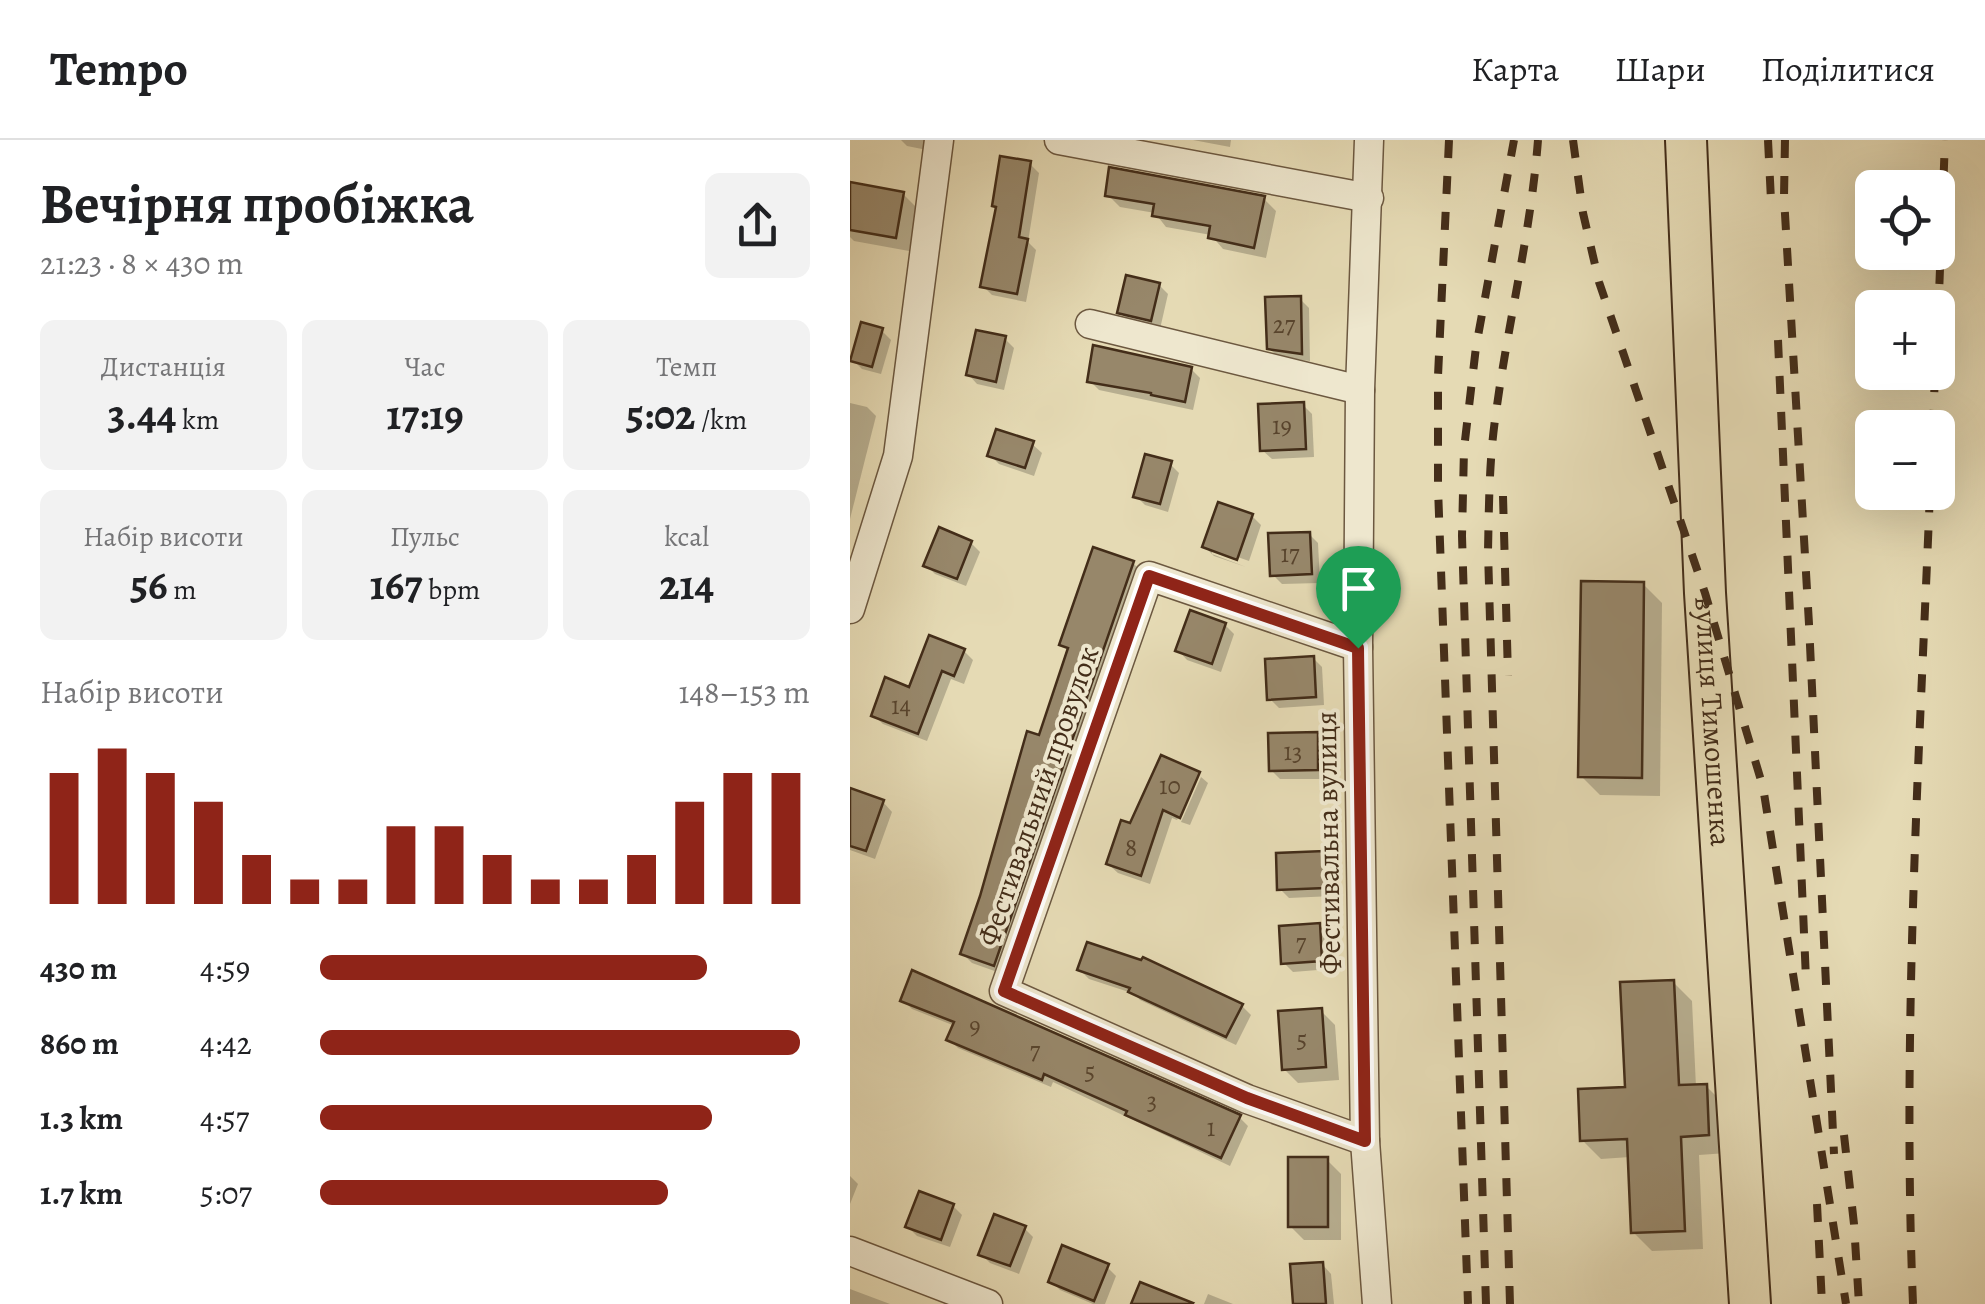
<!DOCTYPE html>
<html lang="uk">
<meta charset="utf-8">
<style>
:root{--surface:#fff;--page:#f2f2f2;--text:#202124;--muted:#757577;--line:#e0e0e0;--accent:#8f2418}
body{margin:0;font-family:Alegreya,serif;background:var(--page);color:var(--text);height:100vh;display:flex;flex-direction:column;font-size:38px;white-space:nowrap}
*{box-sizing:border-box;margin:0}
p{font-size:32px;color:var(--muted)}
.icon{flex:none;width:55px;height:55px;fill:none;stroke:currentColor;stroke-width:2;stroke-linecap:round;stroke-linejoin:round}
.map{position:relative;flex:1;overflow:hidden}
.sheet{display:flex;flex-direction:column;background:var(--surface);width:850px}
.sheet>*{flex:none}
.fabs{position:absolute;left:1005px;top:30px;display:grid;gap:20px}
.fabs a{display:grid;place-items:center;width:100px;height:100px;border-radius:15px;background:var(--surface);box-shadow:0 10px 40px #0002;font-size:50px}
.pin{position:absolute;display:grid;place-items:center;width:85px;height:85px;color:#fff;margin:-102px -42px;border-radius:50% 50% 50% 0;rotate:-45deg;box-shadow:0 0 10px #0007}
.pin .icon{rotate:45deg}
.round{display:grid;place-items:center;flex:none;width:105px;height:105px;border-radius:15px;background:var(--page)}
.summary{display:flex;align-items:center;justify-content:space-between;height:170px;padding:0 40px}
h1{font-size:55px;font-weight:600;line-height:75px}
.figures{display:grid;grid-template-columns:repeat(3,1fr);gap:15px;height:170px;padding:10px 40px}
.figures div{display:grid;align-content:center;border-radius:15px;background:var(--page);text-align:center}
.figures b{font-size:42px;font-weight:600}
.figures small{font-size:28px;font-weight:400}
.figures p{font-size:28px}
.chart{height:280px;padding:20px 40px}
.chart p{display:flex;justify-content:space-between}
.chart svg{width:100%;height:180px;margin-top:10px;stroke:var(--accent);stroke-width:6}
ul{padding:0 40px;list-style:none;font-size:32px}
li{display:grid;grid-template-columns:160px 120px 1fr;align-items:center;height:75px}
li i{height:25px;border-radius:12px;background:var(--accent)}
header{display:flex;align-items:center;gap:60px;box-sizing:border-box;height:140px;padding:0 50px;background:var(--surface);border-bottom:2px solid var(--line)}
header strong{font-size:48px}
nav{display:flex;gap:55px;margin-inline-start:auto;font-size:35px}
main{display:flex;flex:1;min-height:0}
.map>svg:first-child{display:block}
.shadow{fill:#0003}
.building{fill:#97876a;stroke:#432d19;stroke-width:2.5}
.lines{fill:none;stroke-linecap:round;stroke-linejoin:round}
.minor-casing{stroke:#6c5840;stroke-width:31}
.highway-casing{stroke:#432d19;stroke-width:44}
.minor{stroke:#eee7ce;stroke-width:28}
.highway{stroke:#e5dab4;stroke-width:40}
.rail{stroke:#432d19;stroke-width:8;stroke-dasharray:18 18;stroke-linecap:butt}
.route-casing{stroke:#fff;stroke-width:20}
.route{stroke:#8f2418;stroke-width:12}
.labels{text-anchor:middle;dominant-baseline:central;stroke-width:8;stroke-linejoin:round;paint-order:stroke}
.number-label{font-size:25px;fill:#58442d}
.street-label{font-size:30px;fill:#432d19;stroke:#eee7ce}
</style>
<header>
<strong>Tempo</strong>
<nav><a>Карта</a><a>Шари</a><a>Поділитися</a></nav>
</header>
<main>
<section class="sheet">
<div class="summary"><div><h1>Вечірня пробіжка</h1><p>21:23 · 8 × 430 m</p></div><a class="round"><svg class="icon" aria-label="share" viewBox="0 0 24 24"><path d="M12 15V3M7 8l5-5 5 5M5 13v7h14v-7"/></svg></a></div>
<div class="figures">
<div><p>Дистанція</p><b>3.44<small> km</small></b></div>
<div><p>Час</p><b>17:19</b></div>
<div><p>Темп</p><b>5:02<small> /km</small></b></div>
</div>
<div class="figures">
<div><p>Набір висоти</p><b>56<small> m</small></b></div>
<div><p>Пульс</p><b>167<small> bpm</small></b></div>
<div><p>kcal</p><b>214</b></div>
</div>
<div class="chart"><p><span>Набір висоти</span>148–153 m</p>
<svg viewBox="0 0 160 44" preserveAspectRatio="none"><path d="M5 44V12M15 44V6M25 44V12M35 44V19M45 44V32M55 44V38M65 44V38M75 44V25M85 44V25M95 44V32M105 44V38M115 44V38M125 44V32M135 44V19M145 44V12M155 44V12"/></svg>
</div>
<ul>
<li><b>430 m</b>4:59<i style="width:79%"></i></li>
<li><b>860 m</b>4:42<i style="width:98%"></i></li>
<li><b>1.3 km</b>4:57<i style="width:80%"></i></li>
<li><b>1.7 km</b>5:07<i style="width:71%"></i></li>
</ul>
</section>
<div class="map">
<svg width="1135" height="1164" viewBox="0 0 1135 1164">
<rect width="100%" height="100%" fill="#e5dab4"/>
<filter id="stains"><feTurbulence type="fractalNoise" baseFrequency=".002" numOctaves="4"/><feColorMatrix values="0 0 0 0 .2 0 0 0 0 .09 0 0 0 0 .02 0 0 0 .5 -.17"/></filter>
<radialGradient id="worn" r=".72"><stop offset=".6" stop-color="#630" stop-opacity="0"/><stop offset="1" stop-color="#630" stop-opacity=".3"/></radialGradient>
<g class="shadow">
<polygon points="51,0 79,0 77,10 57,6"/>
<polygon points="343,0 381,0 380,7"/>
<polygon points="180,24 189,33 178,102 186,110 176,162 142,155 133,146"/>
<polygon points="0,45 53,54 67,68 59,111 4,101 0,97"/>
<polygon points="258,55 414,59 426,71 416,118 373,109 361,95 316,87 305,73 270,67"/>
<polygon points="309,145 318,154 310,189 279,181 270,172"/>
<polygon points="450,159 459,168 460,221 428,217 419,208"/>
<polygon points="32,191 41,200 31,234 12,229 3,220"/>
<polygon points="155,199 164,208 154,250 127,244 118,234"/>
<polygon points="341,229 350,238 343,270 249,250 240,241"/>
<polygon points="0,263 17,267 26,276 0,379"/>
<polygon points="453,265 462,274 464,317 422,319 412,310"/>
<polygon points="182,304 192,313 184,336 149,324 140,315"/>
<polygon points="320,324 329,333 318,372 295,365 286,356"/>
<polygon points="402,376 411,385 399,421 362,408 362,414 396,427 364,416 355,407"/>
<polygon points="459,394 468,403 470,443 432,444 423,435"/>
<polygon points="121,403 130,412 116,446 85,434 76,425"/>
<polygon points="283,423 292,432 153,834 122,823 113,814 219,512 212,504"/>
<polygon points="793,444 812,463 810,656 750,655 731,636"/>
<polygon points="375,485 384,494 371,532 337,520 328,510"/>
<polygon points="114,511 123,520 114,544 101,539 77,601 33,584 23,575"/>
<polygon points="463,518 472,527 474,565 429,568 420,559"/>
<polygon points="466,595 476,604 476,639 430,639 421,630"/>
<polygon points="312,618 349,635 327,680 322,678 300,744 268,733 258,724 282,686"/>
<polygon points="351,637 358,643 340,685 331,682"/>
<polygon points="0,651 33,662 42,672 25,719 0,710"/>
<polygon points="473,714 482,723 483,756 439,758 429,748"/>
<polygon points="469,786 478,795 480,829 443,832 434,823"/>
<polygon points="230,830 328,834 392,866 401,875 386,905 290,860 285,854 239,839"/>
<polygon points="823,842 842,861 846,947 856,946 875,965 877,1013 849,1015 853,1109 802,1111 783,1092 780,1017 751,1019 732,1000 777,949"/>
<polygon points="53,860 389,977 398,986 380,1026 203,942 201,947 108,908 99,899 105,886 62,869"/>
<polygon points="471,871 485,885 489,940 448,943 434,929"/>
<polygon points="477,1020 491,1034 491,1100 454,1100 440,1086"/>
<polygon points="0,1036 8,1044 0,1064"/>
<polygon points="103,1066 112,1075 100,1107 67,1096 58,1087"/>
<polygon points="174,1088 183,1097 169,1134 140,1123 131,1114"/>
<polygon points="472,1124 481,1134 484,1164 446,1164"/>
<polygon points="257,1127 266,1136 255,1164 243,1164 210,1150 201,1141"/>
<polygon points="0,1149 40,1164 0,1164"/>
<polygon points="358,1154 383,1164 354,1164"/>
</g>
<g class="building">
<polygon points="150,16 181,21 169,97 178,99 167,154 130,147 146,67 142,66"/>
<polygon points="259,27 415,56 404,108 358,98 360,86 302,76 304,64 255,56"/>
<polygon points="0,42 54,52 46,98 0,90"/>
<polygon points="276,135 310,143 301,181 267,173"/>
<polygon points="451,156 452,214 417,209 415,157"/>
<polygon points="11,182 33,188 22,227 0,221"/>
<polygon points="126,190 156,196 146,242 116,235"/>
<polygon points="243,205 342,227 335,262 301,255 301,253 237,242"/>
<polygon points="454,262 456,309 410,311 408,264"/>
<polygon points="146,289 184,301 175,328 137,316"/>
<polygon points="295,314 322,321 310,364 283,357"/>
<polygon points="368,362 403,374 387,420 352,407"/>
<polygon points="89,387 122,401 107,439 73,426"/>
<polygon points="460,392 462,434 420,436 418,393"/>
<polygon points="243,407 284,421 144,826 110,814 130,756 177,591 189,595 218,508 209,505"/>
<polygon points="731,441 794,442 792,638 728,637"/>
<polygon points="340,470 376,483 362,524 325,511"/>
<polygon points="79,495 115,509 104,536 92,531 68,594 21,576 35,537 59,547"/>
<polygon points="464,516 466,557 417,560 415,519"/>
<polygon points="468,592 468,630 419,631 418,593"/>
<polygon points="311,615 350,632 330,678 313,670 291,736 256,724 271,680 280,683"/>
<polygon points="0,648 34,660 16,711 0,706"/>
<polygon points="474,711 475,748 427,750 426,713"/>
<polygon points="470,783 472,821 431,824 429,786"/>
<polygon points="237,802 291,820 293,817 393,864 376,897 278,852 280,848 227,830"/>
<polygon points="62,830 391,975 371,1018 275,975 277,971 194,934 192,940 96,900 104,882 50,861"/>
<polygon points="824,840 829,945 857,944 859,995 831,997 835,1091 781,1093 777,999 730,1001 728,949 775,947 770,842"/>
<polygon points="472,868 476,927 432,930 428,871"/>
<rect x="438" y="1017" width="40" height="70"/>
<polygon points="69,1051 104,1064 91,1100 55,1087"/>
<polygon points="144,1074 176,1086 160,1126 128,1115"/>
<polygon points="212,1105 259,1124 244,1161 198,1142"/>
<polygon points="473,1122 476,1164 443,1164 440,1124"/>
<polygon points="290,1142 343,1163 342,1164 281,1164"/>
</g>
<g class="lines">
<defs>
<g id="minor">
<polyline points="209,0 519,58"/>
<polyline points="519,0 510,250 508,507 515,1001 527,1164"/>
<polyline points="240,184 510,250"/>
<polyline points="0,469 48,316 89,0"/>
<polyline points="508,507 299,436 154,851 397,959 515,1001"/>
<polyline points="0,1111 138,1164"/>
</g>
<g id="highway">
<path id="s1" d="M836,0l19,453 45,711"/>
</g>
</defs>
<use href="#minor" class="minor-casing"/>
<use href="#highway" class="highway-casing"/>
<use href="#minor" class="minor"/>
<use href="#highway" class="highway"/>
<g class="rail">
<polyline points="599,0 588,236 588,348 618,1164"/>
<polyline points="723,0 733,73 749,142 855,453 913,647 996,1164"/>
<polyline points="918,0 921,60"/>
<polyline points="935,0 934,57 959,484 984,1014"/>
<polyline points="1088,180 1095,0"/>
<polyline points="928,200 956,839"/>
<polyline points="1083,288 1085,232"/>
<polyline points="653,356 658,536"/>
<polyline points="994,995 1004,1084 1009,1164"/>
<polyline points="967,1064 972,1164"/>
<polyline points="636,1164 612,396 614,309 626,207 664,0"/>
<path d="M660,1164l-22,-753c1,-46 1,-92 8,-138 12,-91 35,-181 42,-273"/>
<path d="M1063,1164c-11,-270 6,-541 17,-812"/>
</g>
</g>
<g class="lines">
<defs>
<polygon id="route" points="299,436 508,508 515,1001 397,958 154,851"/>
</defs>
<use href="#route" class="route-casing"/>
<use href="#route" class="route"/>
</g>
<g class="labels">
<g class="number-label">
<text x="434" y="185">27</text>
<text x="432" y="286">19</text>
<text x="440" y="414">17</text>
<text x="51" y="566">14</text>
<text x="443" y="612">13</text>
<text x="320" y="646">10</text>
<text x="281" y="708">8</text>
<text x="451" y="803">7</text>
<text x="125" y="886">9</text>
<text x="452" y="899">5</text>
<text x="185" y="911">7</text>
<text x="240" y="931">5</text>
<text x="302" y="961">3</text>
<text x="361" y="988">1</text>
</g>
<g class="street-label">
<text stroke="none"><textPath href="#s1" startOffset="582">вулиця Тимошенка</textPath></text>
<text transform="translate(188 656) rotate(-71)">Фестивальний провулок</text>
<text transform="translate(478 703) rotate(-91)">Фестивальна вулиця</text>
</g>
</g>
<rect width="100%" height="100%" filter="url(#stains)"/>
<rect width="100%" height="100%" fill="url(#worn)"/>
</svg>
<div class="fabs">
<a><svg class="icon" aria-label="locate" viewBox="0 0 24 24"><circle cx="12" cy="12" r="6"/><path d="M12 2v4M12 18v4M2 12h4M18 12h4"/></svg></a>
<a>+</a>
<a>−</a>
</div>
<div class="pin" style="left:508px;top:508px;background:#1e9e55"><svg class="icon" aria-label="arrive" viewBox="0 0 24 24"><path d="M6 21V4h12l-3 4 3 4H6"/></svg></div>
</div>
</main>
